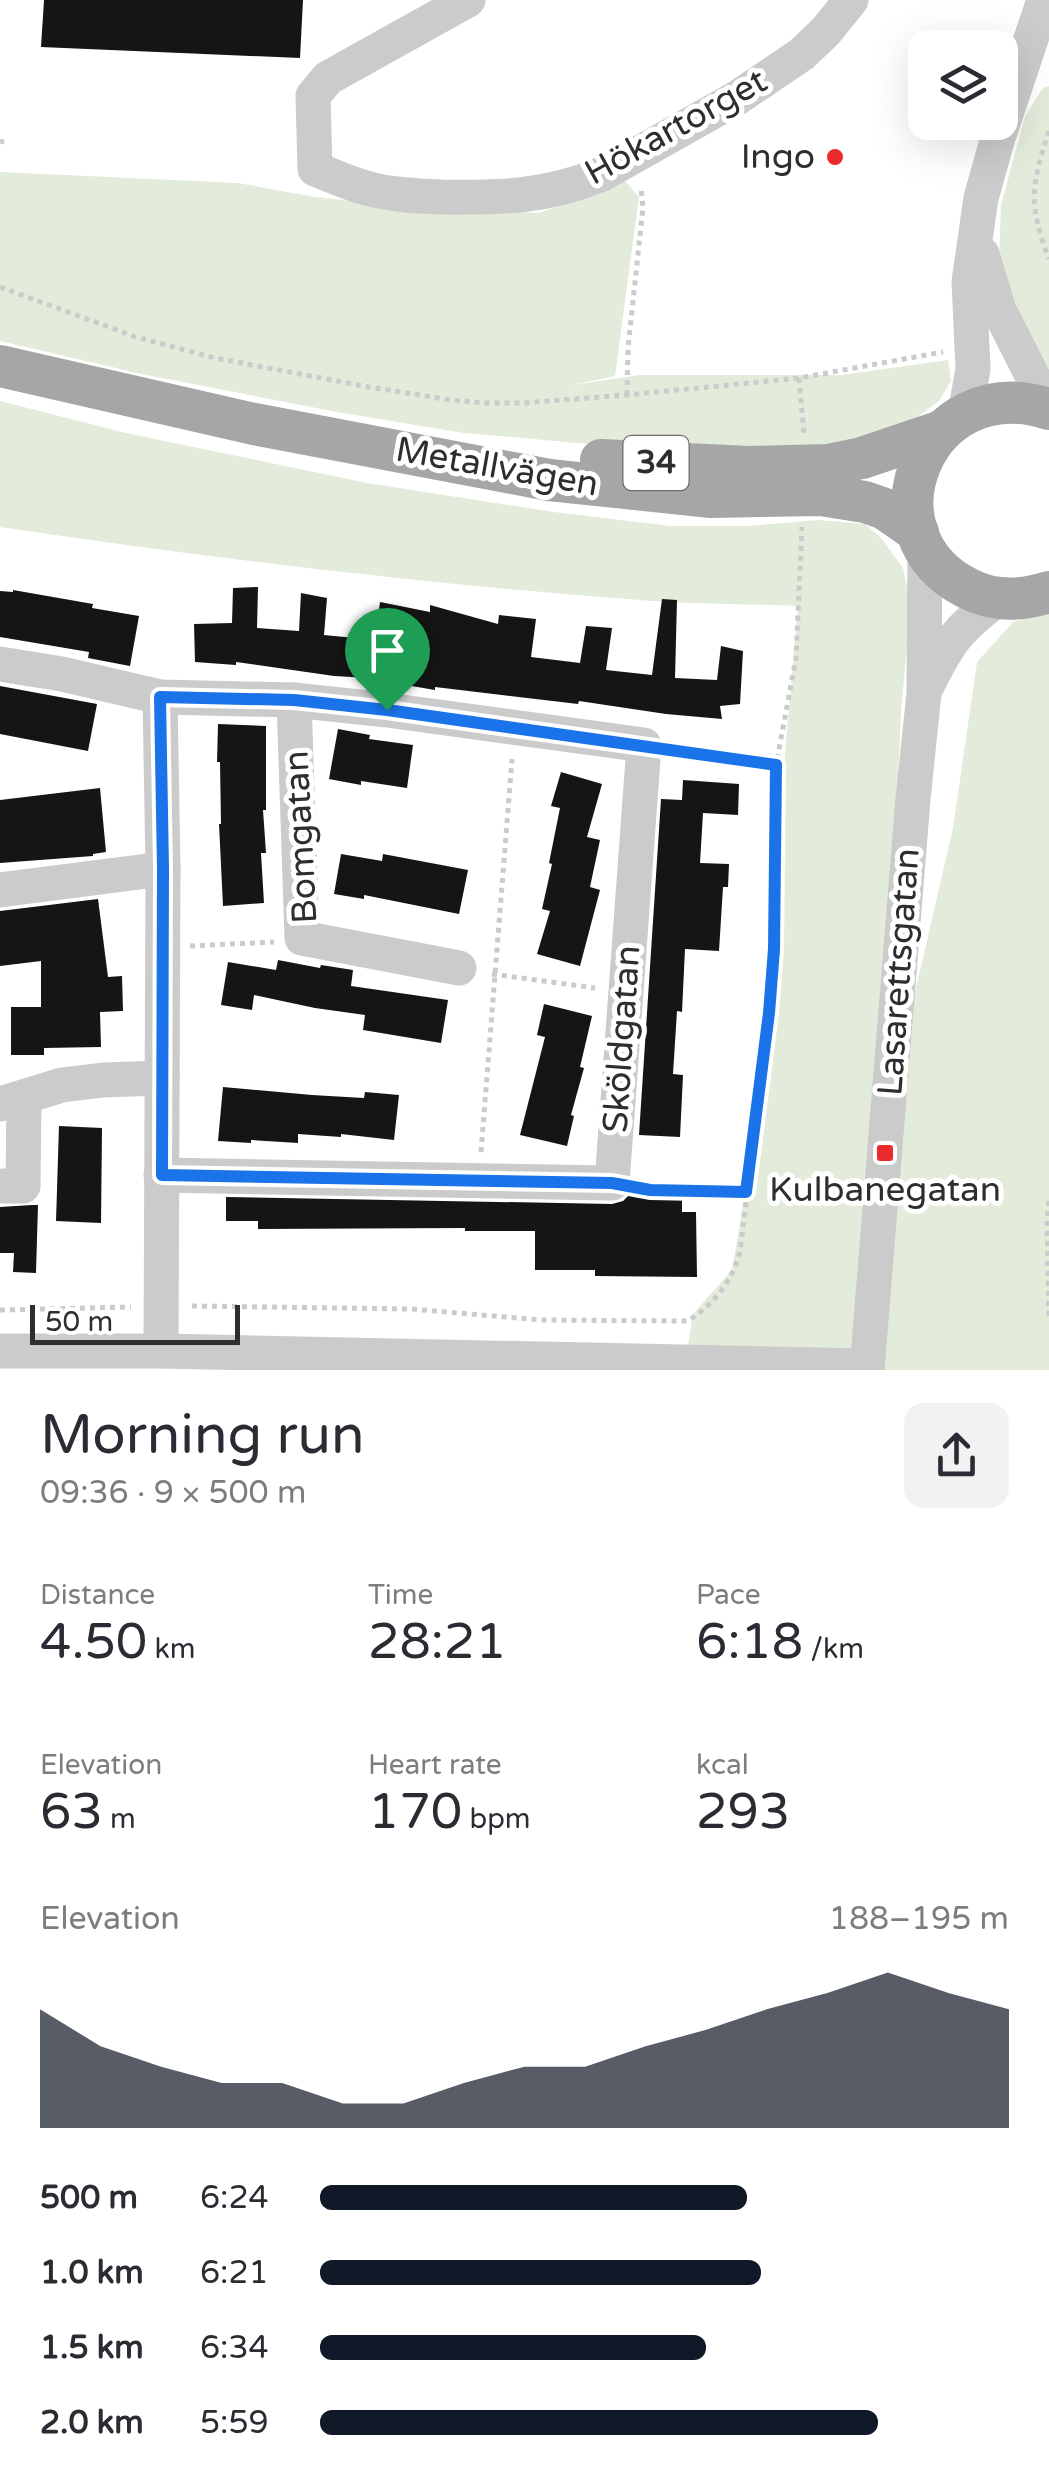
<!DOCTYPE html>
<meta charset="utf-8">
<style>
:root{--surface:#fff;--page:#f2f2f3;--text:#2b2b33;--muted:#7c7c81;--accent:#111827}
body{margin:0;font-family:"Varela Round",sans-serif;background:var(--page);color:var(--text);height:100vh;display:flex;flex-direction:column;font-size:38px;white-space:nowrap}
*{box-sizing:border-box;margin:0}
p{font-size:32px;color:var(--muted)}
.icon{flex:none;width:55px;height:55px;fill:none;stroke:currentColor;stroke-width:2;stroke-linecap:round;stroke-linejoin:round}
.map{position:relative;height:1370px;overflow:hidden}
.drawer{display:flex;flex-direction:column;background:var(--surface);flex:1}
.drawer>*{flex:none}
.tools{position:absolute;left:908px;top:30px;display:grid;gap:20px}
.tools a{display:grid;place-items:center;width:110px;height:110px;border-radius:20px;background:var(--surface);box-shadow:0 10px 40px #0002;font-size:50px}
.scale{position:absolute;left:30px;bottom:25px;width:210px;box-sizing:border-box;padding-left:10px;border:5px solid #2e2e2e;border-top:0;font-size:28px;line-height:35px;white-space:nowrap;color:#2e2e2e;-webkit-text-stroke:8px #fff;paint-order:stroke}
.pin{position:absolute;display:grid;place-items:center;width:85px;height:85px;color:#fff;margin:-102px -42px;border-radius:50% 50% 50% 0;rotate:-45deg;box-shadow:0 0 10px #0007}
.pin .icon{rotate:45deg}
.round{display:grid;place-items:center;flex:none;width:105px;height:105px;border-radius:20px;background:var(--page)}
.overview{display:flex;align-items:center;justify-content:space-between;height:170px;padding:0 40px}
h1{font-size:55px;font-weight:600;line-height:75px}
.stats{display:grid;grid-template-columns:repeat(3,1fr);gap:15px;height:170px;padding:10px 40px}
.stats div{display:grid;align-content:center}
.stats b{font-size:50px;font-weight:600}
.stats small{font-size:28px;font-weight:400}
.stats p{font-size:28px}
.chart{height:280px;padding:20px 40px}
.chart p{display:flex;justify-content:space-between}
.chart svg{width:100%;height:180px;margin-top:10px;fill:var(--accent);opacity:.7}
ul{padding:0 40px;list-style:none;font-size:32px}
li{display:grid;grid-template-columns:160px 120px 1fr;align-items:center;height:75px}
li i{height:25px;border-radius:12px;background:var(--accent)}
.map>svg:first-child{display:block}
.green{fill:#e3ecdb}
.building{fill:#151515}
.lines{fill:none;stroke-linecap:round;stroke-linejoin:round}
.path{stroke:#cbcbcb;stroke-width:5;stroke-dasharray:5 5;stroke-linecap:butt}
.minor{stroke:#cbcbcb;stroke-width:35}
.major{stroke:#a6a6a6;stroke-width:42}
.route-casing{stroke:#fff;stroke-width:20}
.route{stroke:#1a73e8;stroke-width:12}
.poi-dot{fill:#eb2a2b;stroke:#fff;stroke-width:4}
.labels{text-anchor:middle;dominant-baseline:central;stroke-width:10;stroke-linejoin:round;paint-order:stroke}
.shield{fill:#fff;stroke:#6d6d6d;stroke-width:2.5}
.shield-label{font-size:32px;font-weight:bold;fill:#2e2e2e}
.street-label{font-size:35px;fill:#2e2e2e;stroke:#fff}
.poi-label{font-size:35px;fill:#2e2e2e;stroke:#fff;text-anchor:end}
</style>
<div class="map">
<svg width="1049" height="1370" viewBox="0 0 1049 1370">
<rect width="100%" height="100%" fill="#fff"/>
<g class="green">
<polygon points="1049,86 1049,372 1035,356 999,260 1001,205 1025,116 1043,88"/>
<polygon points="0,172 238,183 315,197 407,207 539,213 625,181 639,197 615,376 572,385 639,375 841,375 948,360 951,381 939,401 919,416 886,435 819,453 612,446 464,433 337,412 146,375 0,341"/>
<path d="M0,401l126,32 241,50 187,29 117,14h77l70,-6 47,4 17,15 21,29 8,36 -10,108 -4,91 -5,289 61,-264 24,-166 37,-41 35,-9v758h-184l-177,-24 5,-32 39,-44 16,-94 50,-570c-48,-2 -97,-2 -145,-5 -219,-16 -436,-42 -653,-74z"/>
</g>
<g class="building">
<polygon points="44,0 303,0 300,58 41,47"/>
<polygon points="258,587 257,628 299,631 301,593 327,598 324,635 375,640 380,602 430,612 430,605 498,624 499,615 536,619 531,657 580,663 586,626 612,628 606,670 652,675 662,599 677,600 675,678 717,680 721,646 743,651 740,704 720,706 722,719 666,714 579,701 578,704 435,687 435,690 388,682 388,679 334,676 236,662 236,665 195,662 194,624 232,623 233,588"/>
<polygon points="13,590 93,604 92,608 139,616 130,666 88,658 89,652 0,637 0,591 13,592"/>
<polygon points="0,686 97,704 88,751 0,734"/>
<polygon points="218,724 266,726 266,810 263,810 266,853 261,853 264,903 223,906 219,824 221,824 220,762 217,762"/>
<polygon points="338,729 370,735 369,739 413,745 407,788 361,781 361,785 329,779"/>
<polygon points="561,772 602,784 587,837 600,840 590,887 600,890 580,966 537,954 550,911 542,909 552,864 549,863 560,808 551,806"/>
<polygon points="683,780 739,784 738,815 703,813 700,863 729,864 728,887 723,887 719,951 685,949 682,1012 677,1011 673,1074 683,1075 680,1137 639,1135 661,799 682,800"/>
<polygon points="100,788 106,852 93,854 93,856 0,863 0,800"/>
<polygon points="341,854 382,861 383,854 468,870 459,914 364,895 364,899 334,894"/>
<polygon points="98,899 108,977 122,976 123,1011 100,1012 101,1047 44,1048 44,1055 11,1055 11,1007 41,1007 41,961 0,966 0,911"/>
<polygon points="278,960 320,968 321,965 353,970 351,986 448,1000 441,1043 363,1030 365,1015 315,1008 254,995 252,1010 221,1005 228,962 276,970"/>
<polygon points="544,1004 592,1016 580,1067 584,1068 571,1115 574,1116 567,1146 520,1135 545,1037 537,1035"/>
<polygon points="223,1087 312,1095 364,1098 365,1092 399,1095 394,1140 341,1134 341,1137 298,1134 298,1143 251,1140 251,1143 218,1141"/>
<polygon points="59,1126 102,1128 101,1223 56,1221"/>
<polygon points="682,1193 682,1212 696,1212 697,1277 595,1276 595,1270 535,1270 535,1231 465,1231 465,1228 258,1229 258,1221 226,1221 226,1197 612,1204 623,1201 630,1194"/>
<polygon points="32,1205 38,1205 36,1273 13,1272 14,1253 0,1253 0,1207"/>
</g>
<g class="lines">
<g class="path">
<path d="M1049,131c-18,55 -21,73 0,128"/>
<polyline points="0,142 4,141"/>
<polyline points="0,287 136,337 215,358 369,387 451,400 486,403 523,403 627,395 799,378 943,352"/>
<polyline points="799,378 804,434"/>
<polyline points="627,395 628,348 643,207 641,189"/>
<polyline points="675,750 776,765"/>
<polyline points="190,946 274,942"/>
<polyline points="492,974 595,988"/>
<polyline points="481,1152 512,759"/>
<polyline points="640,1188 747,1192"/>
<polyline points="1049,1201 1047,1219 1049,1319"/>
<path d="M192,1306l219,3 130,11 147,1c27,-18 44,-39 52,-70l29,-238 5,-64 2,-184 20,-107 6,-131"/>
<polyline points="0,1310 131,1307"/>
</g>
<g class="minor">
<path d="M468,0l-140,78 -15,18 2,73c16,6 33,14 51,19 25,7 51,8 76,9 59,1 105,0 160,-23l135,-76 65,-44 24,-23 25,-31"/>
<polyline points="982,254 999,310 1049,409"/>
<polyline points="965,414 973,369 969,282 981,198 997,141 1044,0"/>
<polyline points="0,664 62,674 160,697 294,700 387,710 644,745 612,1183 161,1175"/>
<path d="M926,688c22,-45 32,-60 72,-89"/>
<polyline points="160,697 163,869 161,1351"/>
<polyline points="294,700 302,938 459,968"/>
<polyline points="0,890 163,869"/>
<polyline points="0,1104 62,1085 103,1080 162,1078"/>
<polyline points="0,1186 23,1186 24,1097"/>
<polyline points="0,1351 161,1351 867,1366"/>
<polyline points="867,1370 913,799 924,693 925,549"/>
</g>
<g class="major">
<polyline points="0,366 254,424 549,480 711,497 821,495 865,502 885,509 918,532"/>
<path d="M1049,409c-124,-40 -190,124 -82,179 26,14 54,13 82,4"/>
<polyline points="601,460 749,467 828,465 862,458 942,431"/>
</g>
</g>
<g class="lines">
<defs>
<polygon id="route" points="160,697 294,700 387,710 776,765 774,949 769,1013 746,1192 650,1190 612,1183 162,1175 163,869"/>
</defs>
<use href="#route" class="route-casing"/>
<use href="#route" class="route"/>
</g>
<g class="poi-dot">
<circle cx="835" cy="157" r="10"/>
<rect x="875" y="1143" width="20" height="20" rx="5"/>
</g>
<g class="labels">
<rect class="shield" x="623.5" y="436" width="65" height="54" rx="8"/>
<g class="shield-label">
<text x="656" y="463">34</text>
</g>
<g class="street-label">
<text transform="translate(676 127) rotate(-29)">Hökartorget</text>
<text transform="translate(497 467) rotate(10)">Metallvägen</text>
<text transform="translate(301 837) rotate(-93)">Bomgatan</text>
<text transform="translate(899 972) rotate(-86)">Lasarettsgatan</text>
<text transform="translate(622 1039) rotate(-86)">Sköldgatan</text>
</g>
<g class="poi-label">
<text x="815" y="157">Ingo</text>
<text x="885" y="1190" text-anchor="middle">Kulbanegatan</text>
</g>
</g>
</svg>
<div class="tools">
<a><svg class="icon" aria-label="layers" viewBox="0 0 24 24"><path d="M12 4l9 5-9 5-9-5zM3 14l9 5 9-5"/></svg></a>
</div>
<div class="scale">50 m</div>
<div class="pin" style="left:387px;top:710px;background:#1e9e55"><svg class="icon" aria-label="arrive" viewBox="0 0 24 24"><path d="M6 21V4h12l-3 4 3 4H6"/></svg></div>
</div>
<section class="drawer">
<div class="overview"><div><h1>Morning run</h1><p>09:36 · 9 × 500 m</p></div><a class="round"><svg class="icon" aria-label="share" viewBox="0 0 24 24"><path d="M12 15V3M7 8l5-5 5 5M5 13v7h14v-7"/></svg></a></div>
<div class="stats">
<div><p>Distance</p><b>4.50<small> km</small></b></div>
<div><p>Time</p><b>28:21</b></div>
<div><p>Pace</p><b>6:18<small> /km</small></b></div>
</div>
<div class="stats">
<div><p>Elevation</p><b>63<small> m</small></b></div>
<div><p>Heart rate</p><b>170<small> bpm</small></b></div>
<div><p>kcal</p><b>293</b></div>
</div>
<div class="chart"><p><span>Elevation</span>188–195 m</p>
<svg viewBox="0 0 160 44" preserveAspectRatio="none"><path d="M0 44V15L10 24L20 29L30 33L40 33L50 38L60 38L70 33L80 29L90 29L100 24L110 20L120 15L130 11L140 6L150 11L160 15V44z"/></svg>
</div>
<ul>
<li><b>500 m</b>6:24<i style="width:62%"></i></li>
<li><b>1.0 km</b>6:21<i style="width:64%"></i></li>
<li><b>1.5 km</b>6:34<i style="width:56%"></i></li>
<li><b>2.0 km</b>5:59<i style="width:81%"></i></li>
</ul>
</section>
